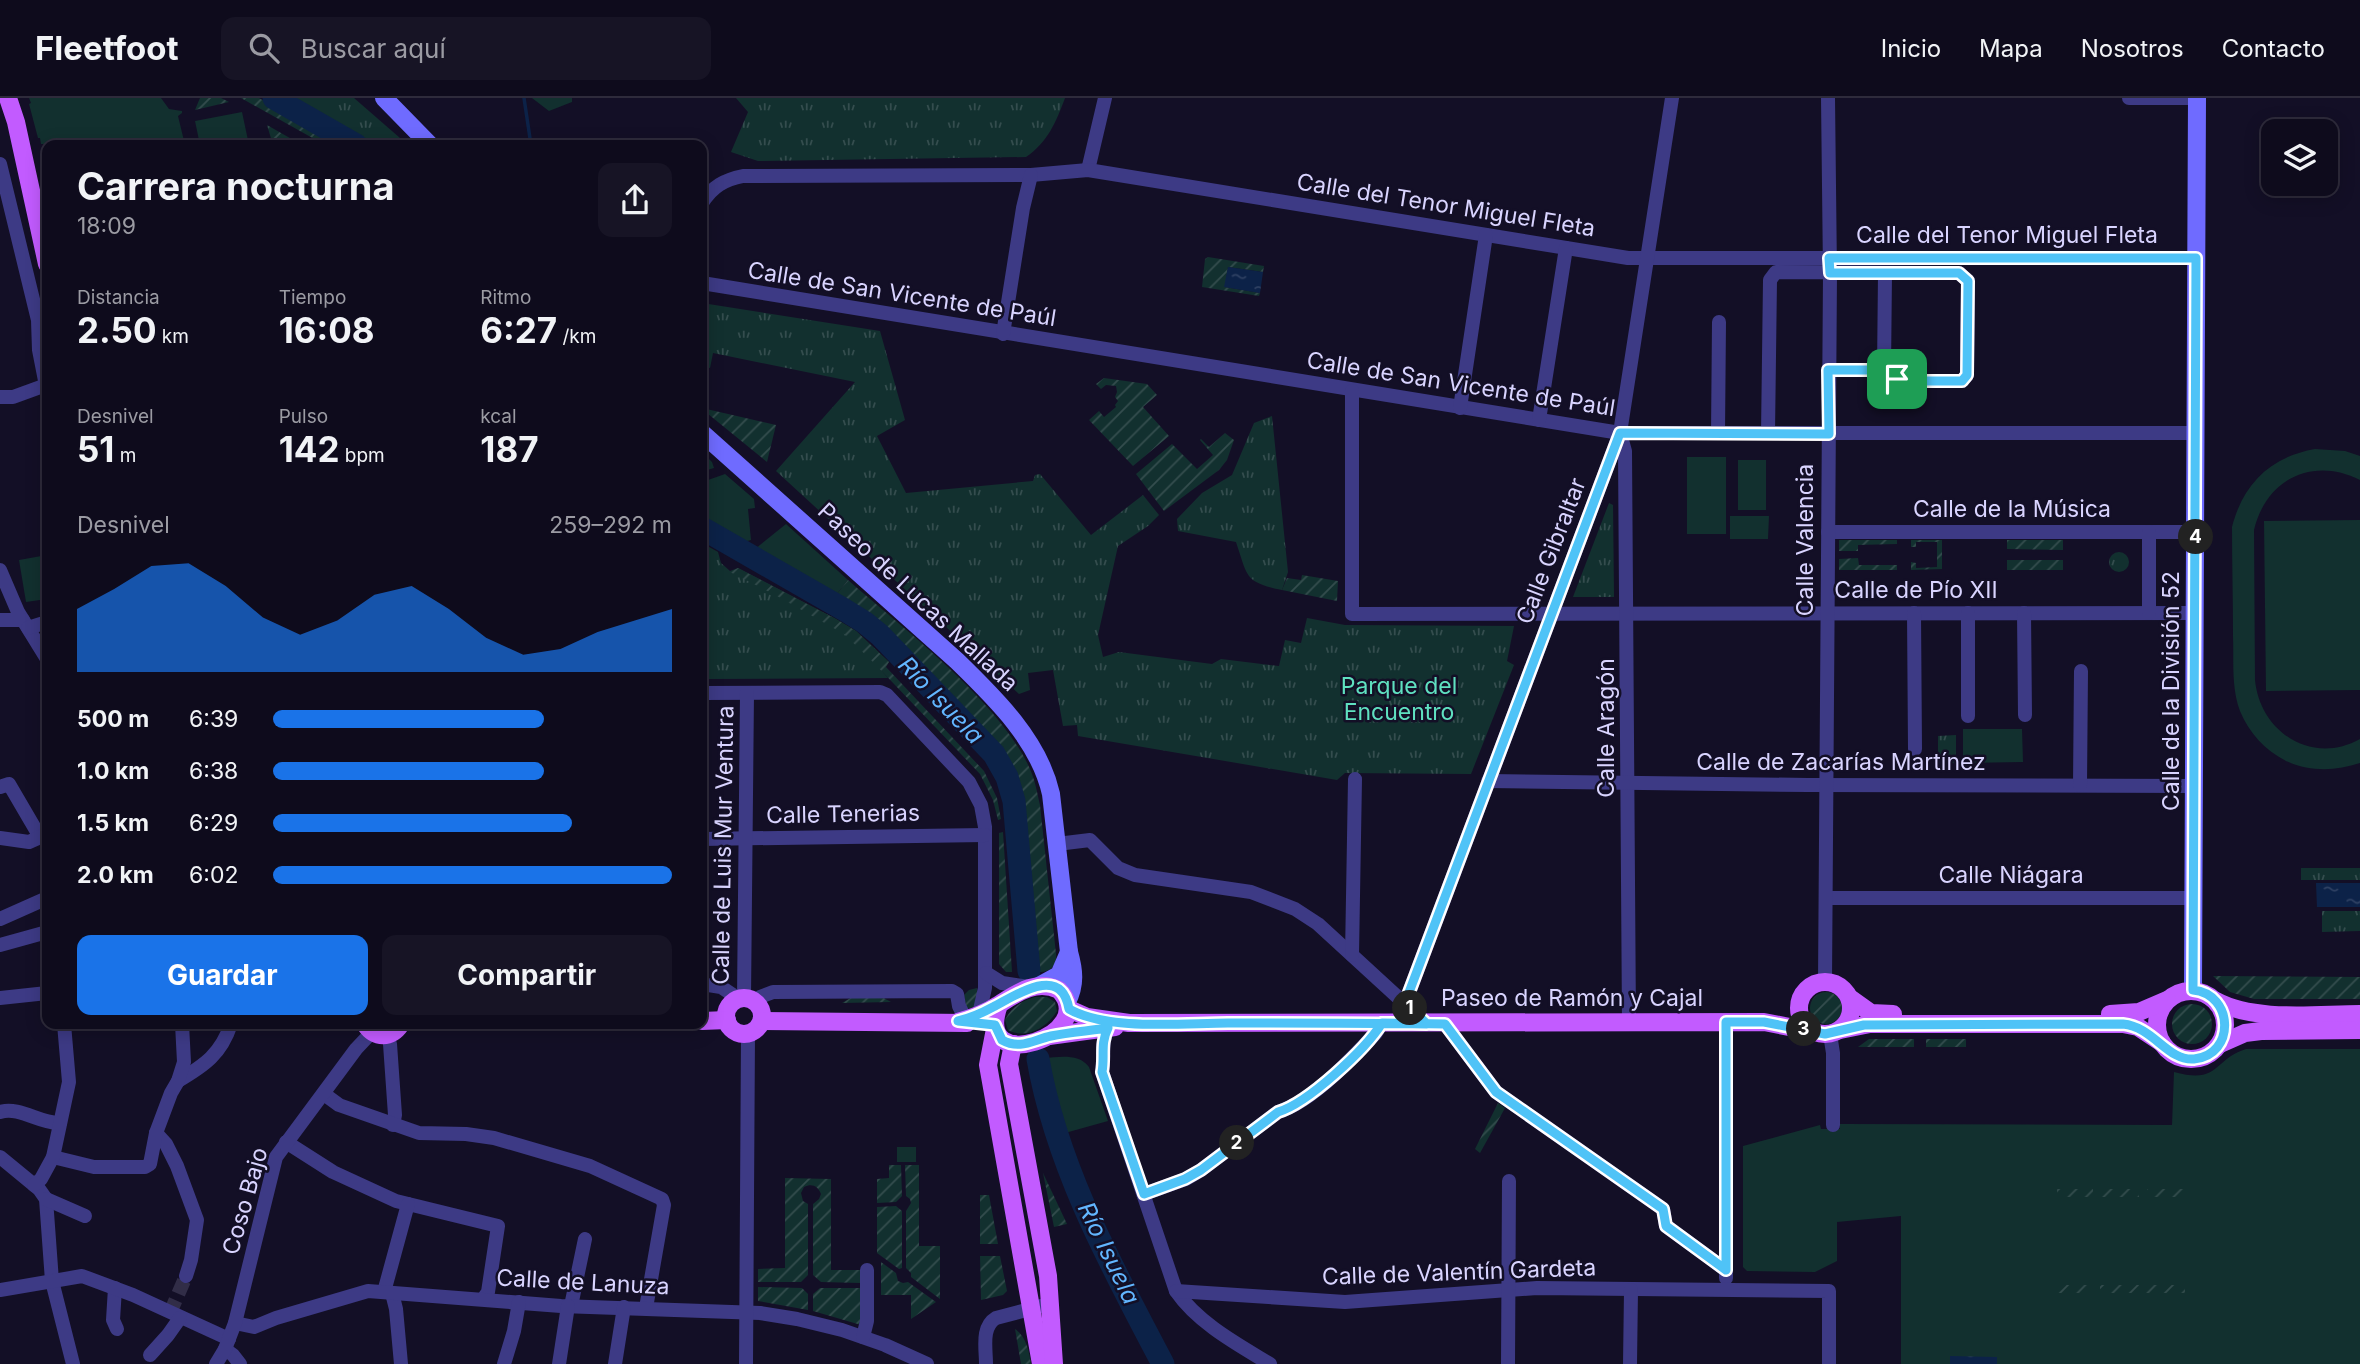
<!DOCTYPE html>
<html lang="es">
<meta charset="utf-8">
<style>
:root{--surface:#0e0b1c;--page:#171425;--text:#f1f3f6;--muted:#9b9ba3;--line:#2e2b3b;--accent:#1a73e8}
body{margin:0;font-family:Inter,sans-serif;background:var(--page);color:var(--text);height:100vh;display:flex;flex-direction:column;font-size:26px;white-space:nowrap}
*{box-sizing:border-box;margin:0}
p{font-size:23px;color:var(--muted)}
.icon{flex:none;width:38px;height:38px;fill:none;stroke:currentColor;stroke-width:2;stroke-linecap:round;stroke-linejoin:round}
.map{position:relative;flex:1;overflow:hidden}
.panel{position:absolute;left:42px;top:42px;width:665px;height:889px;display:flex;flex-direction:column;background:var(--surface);border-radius:14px;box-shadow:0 4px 18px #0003,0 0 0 2px var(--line)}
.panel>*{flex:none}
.fabs{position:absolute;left:2261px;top:21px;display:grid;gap:14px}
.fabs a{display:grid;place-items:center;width:77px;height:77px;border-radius:14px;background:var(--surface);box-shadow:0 4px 18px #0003,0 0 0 2px var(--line);font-size:35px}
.pin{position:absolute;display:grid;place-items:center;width:60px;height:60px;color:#fff;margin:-30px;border-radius:14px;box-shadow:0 4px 10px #0006}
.km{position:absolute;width:35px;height:35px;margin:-18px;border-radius:50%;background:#222;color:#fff;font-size:19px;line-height:35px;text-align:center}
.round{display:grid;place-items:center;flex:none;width:74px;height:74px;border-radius:14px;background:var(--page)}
.overview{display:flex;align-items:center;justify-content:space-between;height:119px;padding:0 35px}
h1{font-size:38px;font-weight:700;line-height:52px}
.figures{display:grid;grid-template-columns:repeat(3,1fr);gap:10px;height:119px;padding:7px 35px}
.figures div{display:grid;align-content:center}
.figures b{font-size:35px;font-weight:700}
.figures small{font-size:19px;font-weight:400}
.figures p{font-size:19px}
.chart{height:196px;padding:14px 35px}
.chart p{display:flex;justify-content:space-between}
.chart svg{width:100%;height:126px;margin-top:7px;fill:var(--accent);opacity:.7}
.primary-button{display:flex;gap:14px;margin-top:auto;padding:14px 35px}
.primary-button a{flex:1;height:80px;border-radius:14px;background:var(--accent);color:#fff;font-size:28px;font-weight:700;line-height:80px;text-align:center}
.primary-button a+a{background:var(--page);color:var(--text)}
ul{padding:0 35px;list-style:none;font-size:23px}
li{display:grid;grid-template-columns:112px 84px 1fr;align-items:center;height:52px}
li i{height:18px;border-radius:9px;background:var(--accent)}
header{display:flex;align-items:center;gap:42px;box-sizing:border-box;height:98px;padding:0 35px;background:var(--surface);border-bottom:2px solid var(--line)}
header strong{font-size:33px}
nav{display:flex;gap:38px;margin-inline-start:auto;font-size:24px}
.search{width:490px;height:63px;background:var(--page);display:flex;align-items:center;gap:18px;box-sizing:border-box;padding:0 24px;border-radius:14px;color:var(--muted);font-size:26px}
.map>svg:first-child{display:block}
.grass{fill:#12302f}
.park{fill:url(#park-tufts)}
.garden{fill:url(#garden-furrows)}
.water{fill:url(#water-ripples)}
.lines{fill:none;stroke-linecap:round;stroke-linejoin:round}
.stream{stroke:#0c2248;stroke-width:3.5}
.river{stroke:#0c2248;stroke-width:23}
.street-tunnel{stroke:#312d47;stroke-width:14;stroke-dasharray:14 7;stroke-linecap:butt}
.street{stroke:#3d3a85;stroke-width:14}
.secondary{stroke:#6f6bff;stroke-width:18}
.primary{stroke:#c25bff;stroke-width:18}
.route-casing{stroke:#fff;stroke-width:14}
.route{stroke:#4fc3f7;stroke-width:9}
.labels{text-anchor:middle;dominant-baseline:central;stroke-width:5;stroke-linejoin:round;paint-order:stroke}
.street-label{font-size:23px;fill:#d9d4ff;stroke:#130f26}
.park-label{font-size:23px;fill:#5fe0c0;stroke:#130f26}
.water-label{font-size:24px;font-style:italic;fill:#62b6ff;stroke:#130f26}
</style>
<header>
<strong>Fleetfoot</strong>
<div class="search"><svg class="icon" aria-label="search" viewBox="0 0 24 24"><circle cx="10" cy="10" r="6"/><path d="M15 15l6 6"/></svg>Buscar aquí</div>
<nav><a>Inicio</a><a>Mapa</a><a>Nosotros</a><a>Contacto</a></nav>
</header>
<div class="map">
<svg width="2360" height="1266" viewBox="0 0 2360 1266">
<defs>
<pattern id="park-tufts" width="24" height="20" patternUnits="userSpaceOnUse" patternTransform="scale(1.75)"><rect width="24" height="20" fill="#12302f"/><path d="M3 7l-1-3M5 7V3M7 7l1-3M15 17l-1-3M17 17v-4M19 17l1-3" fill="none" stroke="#344d4e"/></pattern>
<pattern id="garden-furrows" width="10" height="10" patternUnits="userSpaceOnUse" patternTransform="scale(1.75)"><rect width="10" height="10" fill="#12302f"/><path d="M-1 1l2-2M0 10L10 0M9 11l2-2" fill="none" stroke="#344d4e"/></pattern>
<pattern id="water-ripples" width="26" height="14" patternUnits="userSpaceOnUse" patternTransform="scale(1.75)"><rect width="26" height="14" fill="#0c2248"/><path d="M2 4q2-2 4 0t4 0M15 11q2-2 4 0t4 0" fill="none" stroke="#2f4163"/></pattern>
</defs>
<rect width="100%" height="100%" fill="#130f26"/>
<g class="grass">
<polygon points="29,0 161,0 169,11 182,13 182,15 178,18 185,47 41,46 40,40 38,40 29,6 31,5"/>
<polygon points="532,0 572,0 572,4 549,13"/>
<polygon points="242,14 249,47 200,47 195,23"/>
<path d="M2315,351l30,2 15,5v24c-47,-24 -94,-1 -106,50l1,150c5,52 57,86 105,59v24c-24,8 -50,9 -74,-2 -21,-11 -37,-28 -46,-50 -9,-24 -6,-51 -7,-75 0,-37 -1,-73 -1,-109 11,-43 38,-70 83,-78z"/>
<polygon points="702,354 712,364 714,370 704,373 708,382 725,376 754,401 755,410 748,411 751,442 744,444 702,420"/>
<rect x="1687" y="359" width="39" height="77"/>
<rect x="1738" y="362" width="28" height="50"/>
<polygon points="1730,418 1769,418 1768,441 1730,441"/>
<polygon points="2360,422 2360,592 2266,593 2264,423"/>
<polygon points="786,426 848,482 836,497 755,451"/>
<polygon points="47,457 47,501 26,504 19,462"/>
<polygon points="1963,631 2022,631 2023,664 1963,665"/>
<path d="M2246,951h114v315h-459v-148l-64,6v39l-22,11 -68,-1 -4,-4v-121l77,-21 1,4h19v-5l332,1 2,-53c46,13 39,-13 72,-23z"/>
<path d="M1044,960c15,-1 35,-5 45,9l19,54 -43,12z"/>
</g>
<g class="park">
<polygon points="291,0 354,0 408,47 373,47"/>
<path d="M736,0h329c-9,24 -17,44 -39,59l-268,4 -27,-9 17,-40z"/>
<polygon points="702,205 880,233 905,322 877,338 906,395 1033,383 1035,377 1040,376 1091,437 1143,397 1159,417 1148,428 1118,448 1098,537 1103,559 1119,554 1212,566 1221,561 1279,568 1285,542 1301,545 1307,520 1345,527 1514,528 1507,563 1514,567 1471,676 1345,675 1337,682 1078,638 1077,627 1063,628 1053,572 1028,575 1030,592 1019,596 776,373 855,284 713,255 710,270 706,269 702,288"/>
<path d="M1272,318l16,156 -6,18c-38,-8 -34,-13 -46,-48l-58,-11 -1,-12 25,-26 30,-18 22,-52z"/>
<polygon points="1609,405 1613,407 1614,499 1573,499"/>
<polygon points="702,445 718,454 721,465 730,473 738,470 836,521 856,533 889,564 881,572 888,580 702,581"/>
<circle cx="2119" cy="464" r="10"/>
<polygon points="1956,637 1956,665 1938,666 1938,638"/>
<rect x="2301" y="770" width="59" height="12"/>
<polygon points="2322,813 2360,813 2360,833 2322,834"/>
<rect x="897" y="1049" width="19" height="15"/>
</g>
<g class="garden">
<polygon points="200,0 221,0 229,4 195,12"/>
<polygon points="241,0 259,0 341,47 325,47"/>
<polygon points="267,27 302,47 273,47"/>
<polygon points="1208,159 1264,168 1263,174 1228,169 1225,189 1260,195 1259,198 1202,189 1205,161"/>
<polygon points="1104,280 1147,286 1157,297 1143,309 1169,338 1133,368 1089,322 1099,313 1104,319 1116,309 1115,307 1118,303 1115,299 1117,294 1116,288 1106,287 1101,291 1096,286"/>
<polygon points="702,310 776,327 767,364 702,311"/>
<polygon points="1225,335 1234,342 1227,362 1219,372 1164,413 1136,376 1172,346 1197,371 1213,357 1200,342 1201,341 1209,349"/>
<polygon points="1839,442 1897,442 1897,446 1858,447 1858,453 1839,453"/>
<polygon points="1911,442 1942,442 1942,471 1911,472 1911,464 1916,465 1916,470 1937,469 1937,444 1916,444 1916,449 1911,449"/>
<polygon points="2007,442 2063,442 2063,452 2007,451"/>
<polygon points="1858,460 1859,467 1897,467 1897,472 1839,472 1839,461"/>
<rect x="2007" y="462" width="56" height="10"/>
<polygon points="738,470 836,521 856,533 889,564 886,569 984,673 997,700 1001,721 998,722 993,702 980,676 873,564 844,536 777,498 730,474"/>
<polygon points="1302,477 1338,483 1337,503 1282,492 1287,480 1301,482"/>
<path d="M848,482c56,49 152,122 182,189 5,11 7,23 10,36l16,149c1,11 -5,18 -16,18l-1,-3 -16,-170 -8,-25 -14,-26 -21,-23 -94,-96 -17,-14 -33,-20z"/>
<polygon points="1003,734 1012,874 1006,874 999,866 999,735"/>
<polygon points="2213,878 2360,879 2360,901 2254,901 2230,894"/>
<polygon points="977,890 977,902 972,912 966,909 964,897 969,892"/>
<circle cx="1826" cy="910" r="16"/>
<polygon points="854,898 880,898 891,904 842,905"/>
<path d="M1035,899h12l8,5 2,9c-9,16 -31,29 -49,19l-3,-10c6,-13 17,-19 30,-23z"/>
<circle cx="2192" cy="926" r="20"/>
<polygon points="1869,941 1914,941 1914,949 1858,949"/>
<rect x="1926" y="941" width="40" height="8"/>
<polygon points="1498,1005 1505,1010 1480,1055 1475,1051"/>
<polygon points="889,1067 901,1067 902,1098 896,1104 877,1105 877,1081 889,1080"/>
<polygon points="905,1067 919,1067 919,1148 940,1148 940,1201 911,1179 911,1175 906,1170 906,1113 911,1105 910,1101 906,1098"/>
<polygon points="1043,1075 1067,1126 1054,1129"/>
<path d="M785,1080l46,1v91h29l1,13 -40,-1 -8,-7v-71l6,-5 2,-5c-3,-8 -9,-11 -17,-7l-3,6 2,8 5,3v71l-7,7h-43v-13l27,-1z"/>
<rect x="2057" y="1091" width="36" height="8"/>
<rect x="2101" y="1091" width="38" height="8"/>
<rect x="2147" y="1091" width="38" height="8"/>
<polygon points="980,1097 989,1097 998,1146 980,1146"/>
<polygon points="896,1108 902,1113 902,1170 899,1171 877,1155 877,1109"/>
<polygon points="980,1158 1000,1158 1007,1193 1003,1197 981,1202"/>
<polygon points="881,1164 896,1175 898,1183 903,1185 908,1184 936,1204 911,1221 911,1197 881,1197"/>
<rect x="2056" y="1187" width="37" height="8"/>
<rect x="2100" y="1187" width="39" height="8"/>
<rect x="2146" y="1187" width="39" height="8"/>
<polygon points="758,1189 802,1190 808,1196 808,1212 758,1203"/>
<polygon points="820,1190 861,1190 861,1227 813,1213 813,1196"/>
<path d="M1015,1231c11,7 14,22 16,35h-10z"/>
</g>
<g class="water">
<polygon points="1228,169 1263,174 1260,195 1224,189"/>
<polygon points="2316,785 2360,785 2360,809 2317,809"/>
<polygon points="1950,1258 1997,1259 1997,1266 1950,1266"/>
</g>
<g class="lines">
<polyline class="stream" points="524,0 531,47"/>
<g class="river">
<polyline points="274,0 356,47"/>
<polyline points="702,430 843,511 864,524 880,537 994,656 1007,679 1014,703 1029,873"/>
<path d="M1038,961c19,109 74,208 125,305"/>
</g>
<polyline class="street-tunnel" points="170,1215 186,1178"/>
<g class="street">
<polyline points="2129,0 2197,0"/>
<polyline points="0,66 38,222 39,252 47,293"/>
<polyline points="1088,72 1105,0"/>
<path d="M702,105c11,-17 22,-23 41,-27l288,-1 57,-5 540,88h568"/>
<polyline points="702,185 1620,335 2196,335"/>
<polyline points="1003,236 1023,110 1031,77"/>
<polyline points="1884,272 1885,175"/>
<polyline points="1352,293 1352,516 2195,515"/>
<polyline points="0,299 13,299 46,287"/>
<polyline points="1460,310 1486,137"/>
<polyline points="1539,322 1566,150"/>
<polyline points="1620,335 1625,353 1629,925"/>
<polyline points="1718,335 1719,224"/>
<polyline points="1768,335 1770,182 1776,174 1959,175 1968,183 1967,277 1962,283 1908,283 1897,281 1884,272 1828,272"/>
<polyline points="1828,434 2195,434"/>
<polyline points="2149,434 2149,515"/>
<polyline points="0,472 18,514 47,561"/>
<polyline points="1914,515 1915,651"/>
<polyline points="1968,515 1968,618"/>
<polyline points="2024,515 2025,617"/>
<polyline points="0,522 23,522"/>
<polyline points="28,530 47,524"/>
<polyline points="702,595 880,594 887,597 969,684 981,707 985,729 985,890 979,916"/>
<polyline points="1488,683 1808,687 2195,688"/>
<polyline points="2080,687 2081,573"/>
<polyline points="0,689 9,686 40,739"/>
<polyline points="0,740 29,744 47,736"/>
<polyline points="702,741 985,737"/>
<polyline points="1057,746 1090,742 1118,770 1135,777 1251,794 1295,811 1318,826 1427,926"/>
<polyline points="1827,800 2195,800"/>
<polyline points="0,821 45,801"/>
<polyline points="0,847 47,834"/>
<polyline points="1352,857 1355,681"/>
<polyline points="986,875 1002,885 1029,889"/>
<polyline points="1825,883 1830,175 1828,0"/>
<polyline points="702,886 721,889 739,901"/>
<polyline points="0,900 47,895"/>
<polyline points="744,900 747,595"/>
<polyline points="755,904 760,899 773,894 952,893 957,896 959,908 966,922"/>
<polyline points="1405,905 1620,335 1672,0"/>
<polyline points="1726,924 1726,1180"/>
<polyline points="1445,926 1496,994 1663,1111 1666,1128 1726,1172"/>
<path d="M1108,930c-8,16 -3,28 -6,44l74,219c22,32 61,53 94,73"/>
<polyline points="1830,936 1833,955 1833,1027"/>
<polyline points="390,946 395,1017 393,1027"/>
<path d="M178,983c27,-16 43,-27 53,-57"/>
<polyline points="324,996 339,1007 419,1035 466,1036 494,1040 590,1068 662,1101 664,1107 646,1210"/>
<path d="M0,1014c20,-6 40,12 60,11"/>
<polyline points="156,1035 166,1046 177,1068 197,1122 191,1162 186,1178"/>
<polyline points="286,1044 333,1074 396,1103 498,1128 488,1194 483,1201"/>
<polyline points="0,1059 39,1091 46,1101 52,1183 73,1266"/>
<polyline points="53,1059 94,1069 145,1069 150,1066 156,1035 171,995 178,983 184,964 182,926"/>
<polyline points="34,1087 41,1081 53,1059 69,984 64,926"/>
<path d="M1144,1096l42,-15 15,-9 77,-58c36,-11 72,-53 98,-79l6,-10"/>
<polyline points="46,1101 85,1118"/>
<polyline points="115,1190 113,1222 117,1231"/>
<polyline points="0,1192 82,1178 133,1197 229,1241"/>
<polyline points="1176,1193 1345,1204 1537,1190 1829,1193 1829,1266"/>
<polyline points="384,1194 408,1106"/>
<polyline points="392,1195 396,1211 401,1266"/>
<polyline points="571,1208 585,1141"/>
<polyline points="235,1225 254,1229 276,1220 368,1193 561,1208 760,1215 797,1221 842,1232 885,1247 927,1266"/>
<polyline points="863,1239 867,1223 867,1172"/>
<polyline points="225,1251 233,1257 240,1266"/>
<polyline points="150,1257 168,1237 180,1220"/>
<polyline points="216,1266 225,1251 235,1225 276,1059 356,951 372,934"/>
<polyline points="504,1266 514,1233 519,1204"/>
<polyline points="559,1266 568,1208"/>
<polyline points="615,1266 624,1209"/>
<polyline points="746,1266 748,936"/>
<path d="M986,1266c0,-16 -5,-37 10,-46l45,-12"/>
<polyline points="1508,1266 1509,1083"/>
<polyline points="1630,1266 1631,1192"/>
</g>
<g class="secondary">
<polyline points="384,0 430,47"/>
<path d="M702,335l254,227c38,37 83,80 95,134l18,158c5,18 7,32 -2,50"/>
<polyline points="1039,888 1059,877 1069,854"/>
<polyline points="2193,892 2197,0"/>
</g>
<g class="primary">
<polyline points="8,0 16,24 47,166"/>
<circle cx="1825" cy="910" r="26"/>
<circle cx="2191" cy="927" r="34"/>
<polyline points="1850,900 1871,915 1893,916"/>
<circle cx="744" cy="918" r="18"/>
<path d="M2216,903c39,21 100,13 144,13"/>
<polyline points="1069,911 1087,919 1129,925 1764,924 1815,934"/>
<polyline points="2110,916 2139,914 2167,902"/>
<polyline points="702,923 727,922"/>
<polyline points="762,923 967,925"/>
<path d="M958,924c14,-4 28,-9 40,-17 19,-12 38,-26 61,-15 43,44 -87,89 -60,15"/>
<path d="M365,926c10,15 26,15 36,0"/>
<polyline points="995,931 988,967 1041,1266"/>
<polyline points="1840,932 1870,926 2123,926 2138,929 2162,945"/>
<polyline points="1049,938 1115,929"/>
<polyline points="1013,946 1009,966 1048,1178 1054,1266"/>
<polyline points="2220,946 2245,935 2261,933 2360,932"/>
</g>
</g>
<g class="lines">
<defs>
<path id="route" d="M1897,281l-13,-9h-56l1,64 -209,-1 -215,570 22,21c-66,-1 -133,-1 -199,-1 -45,0 -121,8 -159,-14 -8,-46 -54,-13 -76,-2 -11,6 -22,11 -35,14l37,4 7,15c18,10 31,0 49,-4 18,-4 38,-5 57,-8 -8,16 -3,28 -6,44l42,122 41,-15 16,-9 77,-58c30,-9 87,-62 104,-89l63,1 51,68 167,117 3,17 60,44v-248h38l61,12 39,-9 259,-1c31,3 44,37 71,35 42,-4 40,-65 -1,-69l3,-732h-367l1,15h129l9,8 -1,94 -5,6h-54l-11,-2"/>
</defs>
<use href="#route" class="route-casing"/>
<use href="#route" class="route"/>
</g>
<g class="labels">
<g class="street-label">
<text transform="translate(1446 107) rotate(9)">Calle del Tenor Miguel Fleta</text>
<text x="2007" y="137">Calle del Tenor Miguel Fleta</text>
<text transform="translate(902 196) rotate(9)">Calle de San Vicente de Paúl</text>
<text transform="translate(1461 286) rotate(9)">Calle de San Vicente de Paúl</text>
<text x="2012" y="411">Calle de la Música</text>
<text transform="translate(1805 442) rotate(-90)">Calle Valencia</text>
<text transform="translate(1551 453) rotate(-69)">Calle Gibraltar</text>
<text x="1916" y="492">Calle de Pío XII</text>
<text transform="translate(918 499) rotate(43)">Paseo de Lucas Mallada</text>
<text transform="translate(2171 593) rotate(-90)">Calle de la División 52</text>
<text transform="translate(1606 630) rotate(-90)">Calle Aragón</text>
<text x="1841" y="664">Calle de Zacarías Martínez</text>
<text transform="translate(843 716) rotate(-1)">Calle Tenerias</text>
<text transform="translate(723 747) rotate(-89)">Calle de Luis Mur Ventura</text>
<text x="2011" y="777">Calle Niágara</text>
<text x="1572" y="900">Paseo de Ramón y Cajal</text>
<text transform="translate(245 1103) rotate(-74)">Coso Bajo</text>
<text transform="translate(1459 1174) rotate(-2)">Calle de Valentín Gardeta</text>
<text transform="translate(583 1184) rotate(3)">Calle de Lanuza</text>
</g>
<g class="park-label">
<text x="1399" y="588">Parque del<tspan x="1399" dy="26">Encuentro</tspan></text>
</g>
<g class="water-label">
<text transform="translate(941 602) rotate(46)">Río Isuela</text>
<text transform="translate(1109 1155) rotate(64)">Río Isuela</text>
</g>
</g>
</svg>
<div class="fabs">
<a><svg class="icon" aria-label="layers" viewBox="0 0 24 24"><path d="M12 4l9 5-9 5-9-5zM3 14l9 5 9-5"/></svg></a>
</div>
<div class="pin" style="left:1897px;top:281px;background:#1e9e55"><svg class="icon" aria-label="arrive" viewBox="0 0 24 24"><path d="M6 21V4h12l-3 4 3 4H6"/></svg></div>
<b class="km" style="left:1410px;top:910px">1</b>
<b class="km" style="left:1237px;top:1045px">2</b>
<b class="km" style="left:1804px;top:931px">3</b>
<b class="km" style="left:2196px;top:439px">4</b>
<section class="panel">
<div class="overview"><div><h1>Carrera nocturna</h1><p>18:09</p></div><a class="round"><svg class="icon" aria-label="share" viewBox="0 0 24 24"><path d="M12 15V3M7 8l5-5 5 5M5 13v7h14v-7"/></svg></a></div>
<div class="figures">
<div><p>Distancia</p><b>2.50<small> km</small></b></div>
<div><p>Tiempo</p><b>16:08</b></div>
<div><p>Ritmo</p><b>6:27<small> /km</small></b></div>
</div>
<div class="figures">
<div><p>Desnivel</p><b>51<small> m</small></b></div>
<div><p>Pulso</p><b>142<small> bpm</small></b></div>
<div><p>kcal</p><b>187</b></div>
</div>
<div class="chart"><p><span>Desnivel</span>259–292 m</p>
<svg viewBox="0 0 160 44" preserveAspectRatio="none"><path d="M0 44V22L10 15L20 7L30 6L40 14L50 25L60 31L70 26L80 17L90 14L100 22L110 32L120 38L130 36L140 30L150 26L160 22V44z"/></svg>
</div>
<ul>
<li><b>500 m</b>6:39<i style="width:68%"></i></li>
<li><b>1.0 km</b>6:38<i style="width:68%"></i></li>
<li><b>1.5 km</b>6:29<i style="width:75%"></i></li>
<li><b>2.0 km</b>6:02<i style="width:100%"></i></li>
</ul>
<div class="primary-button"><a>Guardar</a><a>Compartir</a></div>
</section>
</div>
